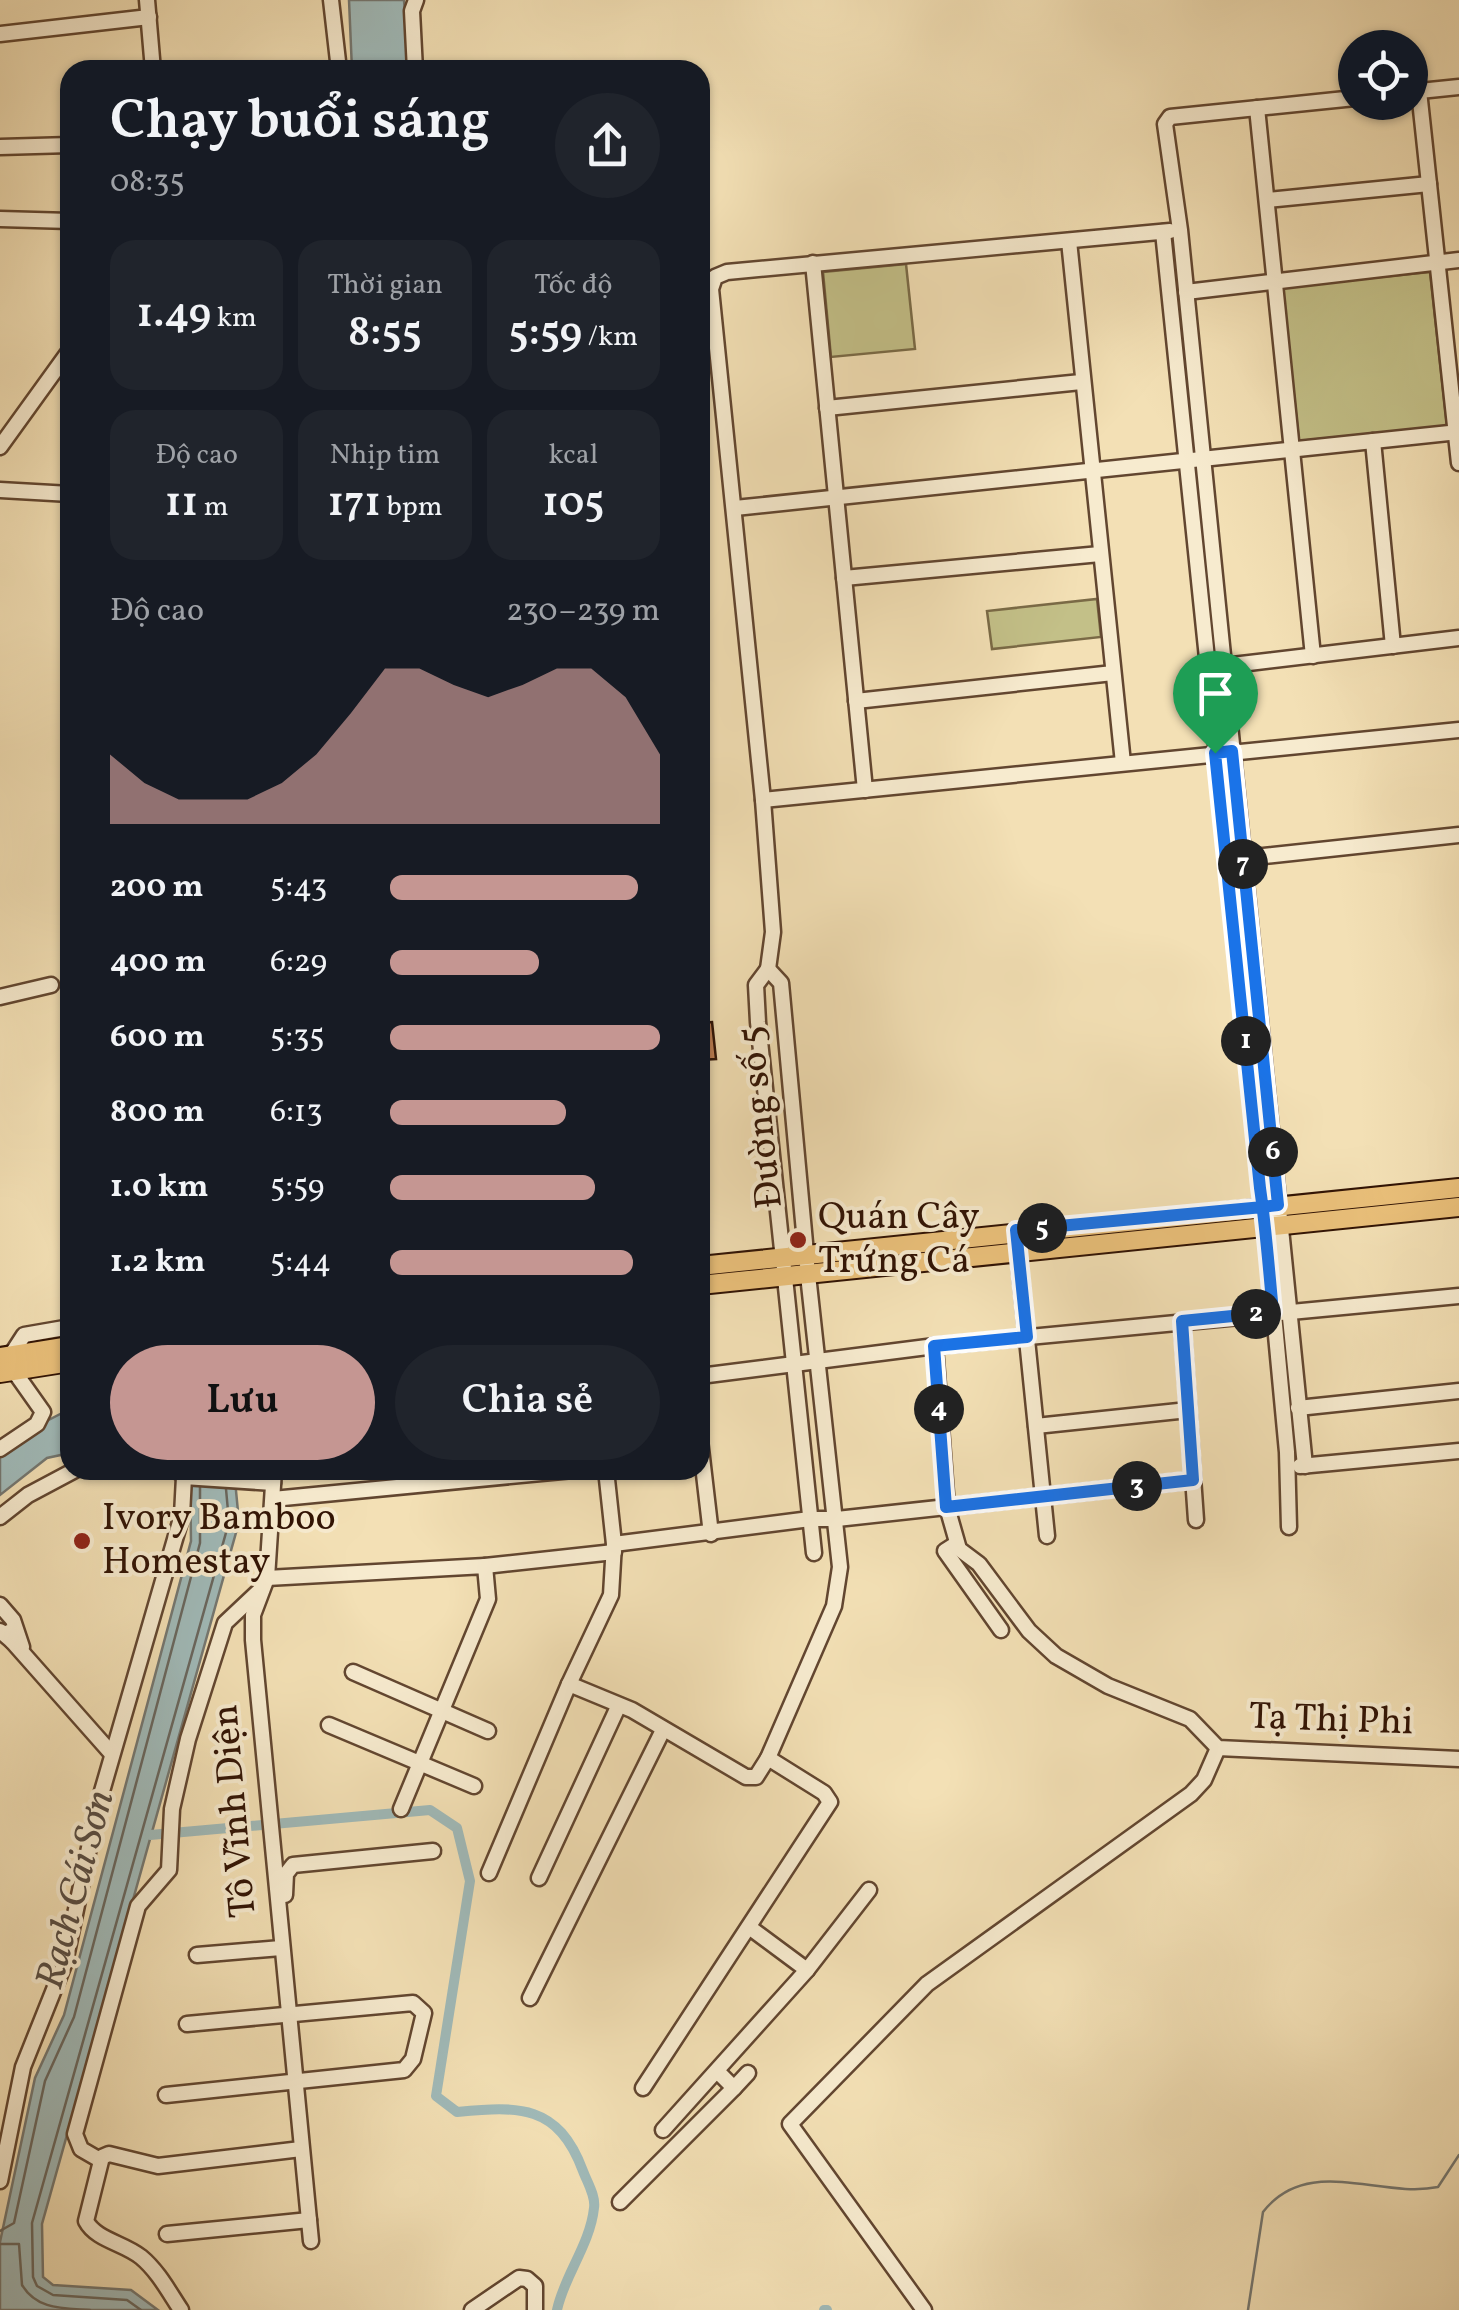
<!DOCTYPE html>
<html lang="vi">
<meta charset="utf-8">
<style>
:root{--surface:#171b24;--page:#20242c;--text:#f1f3f6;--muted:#9ea1a6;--accent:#c59692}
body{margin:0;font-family:Vollkorn,serif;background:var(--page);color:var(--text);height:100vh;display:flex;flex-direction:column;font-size:38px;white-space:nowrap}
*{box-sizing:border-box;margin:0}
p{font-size:32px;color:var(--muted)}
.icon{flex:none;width:55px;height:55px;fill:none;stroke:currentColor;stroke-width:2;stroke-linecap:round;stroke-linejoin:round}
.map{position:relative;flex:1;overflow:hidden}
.side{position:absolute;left:60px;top:60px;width:650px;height:1420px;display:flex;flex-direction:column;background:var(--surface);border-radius:30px;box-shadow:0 2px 8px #0004}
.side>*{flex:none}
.tools{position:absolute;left:1338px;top:30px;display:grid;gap:20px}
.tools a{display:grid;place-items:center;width:90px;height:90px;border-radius:50%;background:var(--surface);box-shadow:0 2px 8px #0004;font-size:50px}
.pin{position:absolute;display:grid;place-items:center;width:85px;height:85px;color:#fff;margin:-102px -42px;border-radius:50% 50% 50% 0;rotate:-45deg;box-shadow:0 0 10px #0007}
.pin .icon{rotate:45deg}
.km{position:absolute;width:50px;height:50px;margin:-25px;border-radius:50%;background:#222;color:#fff;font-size:28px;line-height:50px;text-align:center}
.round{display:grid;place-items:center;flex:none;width:105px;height:105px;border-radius:52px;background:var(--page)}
.summary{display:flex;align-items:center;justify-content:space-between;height:170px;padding:0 50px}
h1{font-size:55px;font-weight:600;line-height:75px}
.stats{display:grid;grid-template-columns:repeat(3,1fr);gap:15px;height:170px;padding:10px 50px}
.stats div{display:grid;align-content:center;border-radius:25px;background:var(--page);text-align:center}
.stats b{font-size:42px;font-weight:600}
.stats small{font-size:28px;font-weight:400}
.stats p{font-size:28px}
.chart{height:280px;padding:20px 50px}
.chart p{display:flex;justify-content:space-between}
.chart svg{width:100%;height:180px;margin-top:10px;fill:var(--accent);opacity:.7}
.action{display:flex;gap:20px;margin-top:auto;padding:20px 50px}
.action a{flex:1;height:115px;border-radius:60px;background:var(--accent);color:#111;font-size:40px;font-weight:600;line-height:115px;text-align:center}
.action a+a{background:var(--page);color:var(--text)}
ul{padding:0 50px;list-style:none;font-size:32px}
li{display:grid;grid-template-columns:160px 120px 1fr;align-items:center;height:75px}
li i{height:25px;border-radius:12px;background:var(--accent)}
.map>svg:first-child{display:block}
.green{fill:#c3c088;stroke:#7a6a46;stroke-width:2.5}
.water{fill:#a0bab9;stroke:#747771;stroke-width:2.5}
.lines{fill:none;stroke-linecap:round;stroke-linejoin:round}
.shore{stroke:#68665e;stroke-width:2.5}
.stream{stroke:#747771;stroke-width:2.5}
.canal{stroke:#a0bab9;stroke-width:10}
.building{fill:#c98557;stroke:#311304;stroke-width:2.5}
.minor-casing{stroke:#624630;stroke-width:19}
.major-casing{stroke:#311304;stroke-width:22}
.minor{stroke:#f7ebcf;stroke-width:14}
.major{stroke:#eac07a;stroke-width:18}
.route-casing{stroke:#fff;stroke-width:20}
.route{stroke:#1a73e8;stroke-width:12}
.poi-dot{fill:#8f2418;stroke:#f7ebcf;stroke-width:4}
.labels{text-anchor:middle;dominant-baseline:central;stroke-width:8;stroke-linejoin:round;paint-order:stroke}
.street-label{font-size:38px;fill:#311304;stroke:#f7ebcf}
.poi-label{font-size:38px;fill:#311304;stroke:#f7ebcf;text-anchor:start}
.water-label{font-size:40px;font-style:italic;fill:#584d43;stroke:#f7ebcf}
</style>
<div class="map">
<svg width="1459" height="2310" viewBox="0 0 1459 2310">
<rect width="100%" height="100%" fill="#f3e0b5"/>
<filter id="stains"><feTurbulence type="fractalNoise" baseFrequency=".002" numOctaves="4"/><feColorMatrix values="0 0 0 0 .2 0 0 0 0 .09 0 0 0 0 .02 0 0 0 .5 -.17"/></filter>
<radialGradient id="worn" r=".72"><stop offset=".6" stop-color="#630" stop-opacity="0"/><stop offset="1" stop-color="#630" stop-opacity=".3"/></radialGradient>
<g class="green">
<polygon points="906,264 915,349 831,357 823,272"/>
<polygon points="1430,272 1447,426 1299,441 1282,287"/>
<polygon points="1097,599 1101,637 992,649 987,611"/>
</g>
<g class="water">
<polygon points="349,0 404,0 409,70 352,70"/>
<polygon points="70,1409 70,1453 47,1458 0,1495 0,1445"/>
<polygon points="190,1470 234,1470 239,1522 42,2224 43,2277 53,2285 131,2290 158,2310 0,2310 0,2242 35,2078 64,2015 191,1541"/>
</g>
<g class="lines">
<g class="shore">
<polyline points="0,2231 14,2223 45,2081 74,2017 200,1543 200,1487"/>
<path d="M0,2244h19l3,41c15,25 41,23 68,25"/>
<polyline points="141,2310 127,2300 53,2295 37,2286 33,2277 32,2223 229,1522 226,1489"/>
</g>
<path class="stream" d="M1248,2310l15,-98c45,-58 116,-13 175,-25l21,-32"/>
<g class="canal">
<path d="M150,1835l280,-25 27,18 13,53 -34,215 21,16c62,-6 101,-8 126,59 4,11 13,25 11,37 -4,37 -30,68 -37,102"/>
<polyline points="824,2310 827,2310"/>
</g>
</g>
<polygon class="building" points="712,1022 716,1059 700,1060 700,1023"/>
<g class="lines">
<defs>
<g id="minor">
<polyline points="147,0 153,70"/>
<polyline points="331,0 339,70"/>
<polyline points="0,34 149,17"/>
<polyline points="415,70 412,11 416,0"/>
<polyline points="1419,91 1459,463"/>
<polyline points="1410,92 1459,87"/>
<polyline points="1257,108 1313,656"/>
<polyline points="0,147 70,145"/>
<polyline points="1267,200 1429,184"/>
<polyline points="0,219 70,221"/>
<polyline points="1163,232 1266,1229 1287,1452 1289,1527"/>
<polyline points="1069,241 1123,763"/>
<polyline points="813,263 865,790"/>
<polyline points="1186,292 1459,260"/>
<polyline points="827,408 1081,382"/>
<polyline points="1373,441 1393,646"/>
<polyline points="0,447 70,350"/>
<polyline points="0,490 70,494"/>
<polyline points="735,508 1459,432"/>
<polyline points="844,578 1100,554"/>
<polyline points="1224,666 1459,638"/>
<polyline points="856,701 1113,673"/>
<polyline points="763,800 1459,730"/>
<polyline points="1236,859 1459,835"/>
<polyline points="768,969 773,932 763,800 711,289 715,277 727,272 1170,231"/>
<polyline points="768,969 756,985 758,1022 814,1553"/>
<polyline points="0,997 51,985"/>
<polyline points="1018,1251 1047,1536"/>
<polyline points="1182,1321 1196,1520"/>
<polyline points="935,1346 947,1507 959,1549 979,1564 1029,1631 1056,1656 1108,1686 1190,1719 1218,1748 1459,1759"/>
<polyline points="11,1355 24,1335 70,1327"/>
<polyline points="700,1376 935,1346 1459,1296"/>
<polyline points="1298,1408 1459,1391"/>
<polyline points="1036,1426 1188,1410"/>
<polyline points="700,1440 711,1534"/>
<polyline points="0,1449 37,1424 43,1412 14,1371"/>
<polyline points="1300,1466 1459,1451"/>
<polyline points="1305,1466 1180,230 1165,124 1170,117 1355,98"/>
<polyline points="274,1470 267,1578 253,1615 253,1640 311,2241"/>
<polyline points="184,1477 273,1483"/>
<polyline points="273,1499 573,1470"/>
<polyline points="0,1517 28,1495 75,1470"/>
<polyline points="614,1544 810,1519 837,1519 1193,1480"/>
<polyline points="956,1544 945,1551 1001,1630"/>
<polyline points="485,1566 614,1552"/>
<polyline points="267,1578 485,1566 488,1599 401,1809"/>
<polyline points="0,1605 13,1620 22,1647"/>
<polyline points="0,1631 12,1641 9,1632"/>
<polyline points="12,1641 112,1754"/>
<polyline points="353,1672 488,1731"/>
<polyline points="569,1684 611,1595 614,1544 606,1470"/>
<polyline points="329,1725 474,1786"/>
<polyline points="489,1873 569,1684 632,1710 746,1777 756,1777 768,1758"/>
<polyline points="539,1878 618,1707"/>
<polyline points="285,1895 286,1874 293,1865 433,1851"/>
<polyline points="749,1927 807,1970"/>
<polyline points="197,1955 281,1948"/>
<polyline points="530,1998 663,1730"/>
<polyline points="717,2071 734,2088 748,2073"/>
<polyline points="643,2088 830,1802 824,1793 768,1758 834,1606 840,1567 808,1275 781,983 768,969"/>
<polyline points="166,2095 404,2070 413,2059 424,2013 413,2003 187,2024"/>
<polyline points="663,2130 807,1970 869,1890"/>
<polyline points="100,2160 81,2149 75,2134 138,1906 169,1870 172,1809 188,1739 225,1623 259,1591"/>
<polyline points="0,2181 23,2067 65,1962 98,1805 182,1515 184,1477 177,1470"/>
<polyline points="620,2202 734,2088"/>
<polyline points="167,2234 309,2220"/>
<path d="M181,2310c-12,-18 -23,-39 -40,-53 -17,-14 -45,-17 -55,-36l16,-64 7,-3 49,12 143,-17"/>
<polyline points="472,2310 519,2278 527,2279 535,2286 535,2310"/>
<polyline points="924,2310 790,2124 927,1984 1191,1794 1204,1780 1218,1748"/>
</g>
<g id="major">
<polyline points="700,1266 1459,1188"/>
<polyline points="700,1285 1459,1207"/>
<polyline points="0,1357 70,1346"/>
<polyline points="0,1373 70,1362"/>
</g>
</defs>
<use href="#minor" class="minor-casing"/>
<use href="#major" class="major-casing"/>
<use href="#minor" class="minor"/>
<use href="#major" class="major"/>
</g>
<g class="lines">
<defs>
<path id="route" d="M1215,753l45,435c6,41 9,83 13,124l-91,9 11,159 -247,27 -12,-161 93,-9 -11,-107 247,-23 15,-2 -46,-454 -17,2"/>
</defs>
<use href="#route" class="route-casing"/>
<use href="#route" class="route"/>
</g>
<g class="poi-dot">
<circle cx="798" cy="1240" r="10"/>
<circle cx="82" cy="1541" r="10"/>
</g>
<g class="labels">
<g class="street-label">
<text transform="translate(762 1117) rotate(-96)">Đường số 5</text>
<text transform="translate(1331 1721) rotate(2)">Tạ Thị Phi</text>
<text transform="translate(236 1811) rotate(-95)">Tô Vĩnh Diện</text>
</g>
<g class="poi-label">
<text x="818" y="1218">Quán Cây<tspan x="818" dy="44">Trứng Cá</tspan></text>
<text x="102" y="1519">Ivory Bamboo<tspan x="102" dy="44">Homestay</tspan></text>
</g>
<g class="water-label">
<text transform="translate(77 1890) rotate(-75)">Rạch Cái Sơn</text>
</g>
</g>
<rect width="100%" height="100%" filter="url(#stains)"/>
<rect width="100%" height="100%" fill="url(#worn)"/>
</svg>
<div class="tools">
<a><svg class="icon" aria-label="locate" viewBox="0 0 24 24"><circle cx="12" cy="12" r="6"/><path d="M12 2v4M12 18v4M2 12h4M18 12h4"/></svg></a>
</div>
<div class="pin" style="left:1215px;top:753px;background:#1e9e55"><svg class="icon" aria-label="arrive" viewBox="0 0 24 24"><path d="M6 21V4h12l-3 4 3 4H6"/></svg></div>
<b class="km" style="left:1246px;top:1041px">1</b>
<b class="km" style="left:1256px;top:1314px">2</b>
<b class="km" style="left:1137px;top:1486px">3</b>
<b class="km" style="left:939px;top:1409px">4</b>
<b class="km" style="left:1042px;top:1228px">5</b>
<b class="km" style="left:1273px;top:1152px">6</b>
<b class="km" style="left:1243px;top:864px">7</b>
<section class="side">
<div class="summary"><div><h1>Chạy buổi sáng</h1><p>08:35</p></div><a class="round"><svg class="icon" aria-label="share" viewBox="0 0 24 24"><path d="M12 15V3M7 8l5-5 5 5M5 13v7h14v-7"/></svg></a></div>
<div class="stats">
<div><b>1.49<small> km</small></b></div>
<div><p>Thời gian</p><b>8:55</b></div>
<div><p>Tốc độ</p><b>5:59<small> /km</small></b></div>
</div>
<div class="stats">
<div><p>Độ cao</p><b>11<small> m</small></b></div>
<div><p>Nhịp tim</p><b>171<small> bpm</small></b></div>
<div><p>kcal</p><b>105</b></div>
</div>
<div class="chart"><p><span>Độ cao</span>230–239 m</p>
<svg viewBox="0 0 160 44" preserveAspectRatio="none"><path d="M0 44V27L10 34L20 38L30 38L40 38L50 34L60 27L70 17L80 6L90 6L100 10L110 13L120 10L130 6L140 6L150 13L160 27V44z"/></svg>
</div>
<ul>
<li><b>200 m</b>5:43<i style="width:92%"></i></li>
<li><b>400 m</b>6:29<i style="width:55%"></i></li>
<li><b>600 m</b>5:35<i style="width:100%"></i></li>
<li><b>800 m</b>6:13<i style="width:65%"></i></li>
<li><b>1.0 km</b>5:59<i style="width:76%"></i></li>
<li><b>1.2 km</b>5:44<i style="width:90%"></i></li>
</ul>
<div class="action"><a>Lưu</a><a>Chia sẻ</a></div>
</section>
</div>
